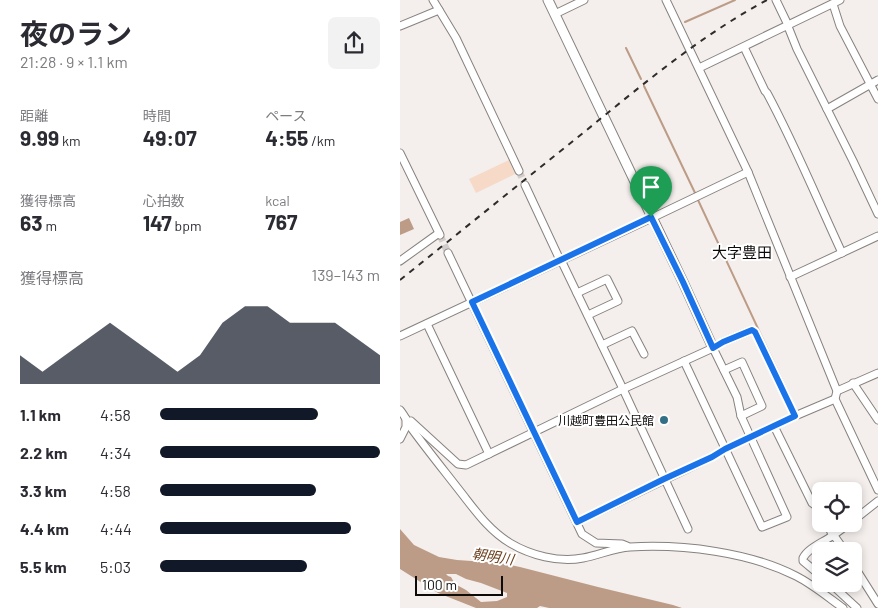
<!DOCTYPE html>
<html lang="ja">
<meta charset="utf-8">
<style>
:root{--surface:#fff;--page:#f2f2f3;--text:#2b2b33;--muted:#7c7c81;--accent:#111827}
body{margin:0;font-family:Barlow,"Noto Sans JP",sans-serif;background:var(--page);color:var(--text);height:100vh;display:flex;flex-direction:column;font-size:19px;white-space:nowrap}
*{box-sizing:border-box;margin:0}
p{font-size:16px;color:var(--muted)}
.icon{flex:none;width:28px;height:28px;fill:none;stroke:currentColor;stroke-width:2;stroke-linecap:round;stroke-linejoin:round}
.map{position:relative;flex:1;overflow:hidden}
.details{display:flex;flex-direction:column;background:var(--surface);width:400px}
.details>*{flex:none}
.controls{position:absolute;left:412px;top:482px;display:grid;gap:10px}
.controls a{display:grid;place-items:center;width:50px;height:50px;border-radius:8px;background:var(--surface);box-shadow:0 2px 8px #0003;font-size:25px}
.scale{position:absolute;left:15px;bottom:12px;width:88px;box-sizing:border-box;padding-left:5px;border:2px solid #0d0b0a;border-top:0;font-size:14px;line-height:18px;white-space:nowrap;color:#0d0b0a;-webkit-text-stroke:4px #fff;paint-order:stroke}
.pin{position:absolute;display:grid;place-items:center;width:42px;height:42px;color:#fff;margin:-51px -21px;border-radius:50% 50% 50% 0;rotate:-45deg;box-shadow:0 0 5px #0007}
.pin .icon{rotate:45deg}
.round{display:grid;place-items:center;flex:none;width:52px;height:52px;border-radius:8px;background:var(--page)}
.overview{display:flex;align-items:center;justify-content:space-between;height:85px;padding:0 20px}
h1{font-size:28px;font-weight:700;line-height:38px}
.figures{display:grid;grid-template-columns:repeat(3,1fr);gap:8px;height:85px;padding:5px 20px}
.figures div{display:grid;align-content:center}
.figures b{font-size:21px;font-weight:700}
.figures small{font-size:14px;font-weight:400}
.figures p{font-size:14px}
.chart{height:140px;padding:10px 20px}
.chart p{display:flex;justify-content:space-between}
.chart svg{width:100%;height:90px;margin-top:5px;fill:var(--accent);opacity:.7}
ul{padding:0 20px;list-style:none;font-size:16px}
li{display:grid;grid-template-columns:80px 60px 1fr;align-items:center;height:38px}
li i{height:12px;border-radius:6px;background:var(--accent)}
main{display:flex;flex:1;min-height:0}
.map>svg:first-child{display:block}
.green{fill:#f6d9c6}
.water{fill:#bc9c86;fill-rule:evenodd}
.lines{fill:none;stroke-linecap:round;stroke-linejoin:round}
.stream{stroke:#bc9c86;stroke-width:2}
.minor-tunnel{stroke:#d1cdca;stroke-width:7;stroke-dasharray:7 3.5;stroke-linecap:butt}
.minor-casing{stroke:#86827f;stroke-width:9}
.tertiary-casing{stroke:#86827f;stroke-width:11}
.minor{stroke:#fff;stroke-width:7}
.tertiary{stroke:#fff;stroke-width:9}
.rail{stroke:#2e2c2b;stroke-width:2;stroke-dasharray:6 6;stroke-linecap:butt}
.route-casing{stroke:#fff;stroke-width:10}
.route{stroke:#1a73e8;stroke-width:6}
.poi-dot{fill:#337086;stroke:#fff;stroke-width:2}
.labels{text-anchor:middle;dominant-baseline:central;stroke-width:4;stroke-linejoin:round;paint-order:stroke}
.poi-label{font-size:12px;fill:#0d0b0a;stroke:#fff;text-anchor:end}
.water-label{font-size:14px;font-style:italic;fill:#6d401d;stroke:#fff}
.quarter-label{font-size:15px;fill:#0d0b0a;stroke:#fff}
</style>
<main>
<section class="details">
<div class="overview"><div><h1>夜のラン</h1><p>21:28 · 9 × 1.1 km</p></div><a class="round"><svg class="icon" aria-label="share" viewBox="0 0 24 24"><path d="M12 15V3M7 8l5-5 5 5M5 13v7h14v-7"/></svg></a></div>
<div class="figures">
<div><p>距離</p><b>9.99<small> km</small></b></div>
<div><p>時間</p><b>49:07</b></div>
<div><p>ペース</p><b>4:55<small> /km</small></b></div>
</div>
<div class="figures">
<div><p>獲得標高</p><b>63<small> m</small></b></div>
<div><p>心拍数</p><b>147<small> bpm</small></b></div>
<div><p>kcal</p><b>767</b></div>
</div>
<div class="chart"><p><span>獲得標高</span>139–143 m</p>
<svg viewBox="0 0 160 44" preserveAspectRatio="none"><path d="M0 44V30L10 38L20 30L30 22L40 14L50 22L60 30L70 38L80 30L90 14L100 6L110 6L120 14L130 14L140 14L150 22L160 30V44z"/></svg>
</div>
<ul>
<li><b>1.1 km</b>4:58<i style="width:72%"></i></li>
<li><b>2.2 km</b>4:34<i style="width:100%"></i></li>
<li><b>3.3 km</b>4:58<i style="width:71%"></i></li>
<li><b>4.4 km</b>4:44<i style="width:87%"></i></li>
<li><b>5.5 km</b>5:03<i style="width:67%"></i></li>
</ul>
</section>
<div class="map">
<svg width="478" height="608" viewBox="0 0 478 608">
<rect width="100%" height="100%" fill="#f4efec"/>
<polygon class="green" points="109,160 115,174 76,193 69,179"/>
<g class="water">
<polygon points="9,218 14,229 0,235 0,222"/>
<path d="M0,529l14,16 25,12 18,3 44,3 19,4 78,20 75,18 9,3h-133l-9,-2 -3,2h-61l-38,-15 -38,-24zM46,574h10l10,5 15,4 26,10v4l-10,4 -16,1 -15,-12 -11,-6 -4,-7 -3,-1z"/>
</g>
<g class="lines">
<g class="stream">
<polyline points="285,22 335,0"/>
<polyline points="226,48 241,79"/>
<polyline points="244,86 296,195"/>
<polyline points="298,200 390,397"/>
</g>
<g class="minor-tunnel">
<polyline points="119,171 125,185"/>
<polyline points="40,235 48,253"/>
</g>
<defs>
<g id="minor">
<polyline points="33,0 56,38 119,171"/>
<polyline points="266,0 348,172 437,391 435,399 478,490"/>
<polyline points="376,0 388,25"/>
<polyline points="433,4 440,26 478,99"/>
<polyline points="155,14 184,0"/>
<polyline points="0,26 39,10"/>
<polyline points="387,26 389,29 397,49 453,161 478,214"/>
<path d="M344,47l21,44 2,2c28,52 50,106 75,160"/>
<polyline points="299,68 440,0"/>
<polyline points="427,109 478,80"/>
<polyline points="0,153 40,235"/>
<polyline points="125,185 160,260"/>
<polyline points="48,253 182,534 196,543 222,544 227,546"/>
<polyline points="161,260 223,389 288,529"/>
<polyline points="0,261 39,233"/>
<polyline points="390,277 478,236"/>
<polyline points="177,293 207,279 218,301 188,315"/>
<polyline points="27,324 89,454"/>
<polyline points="0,336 256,216 348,172"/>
<polyline points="202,345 232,331 244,354"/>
<polyline points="284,361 362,527 387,517 341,416 337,397 313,348"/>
<polyline points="324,370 342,362 362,406 341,416"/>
<polyline points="453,383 478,420"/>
<polyline points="437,391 478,373"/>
<path d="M0,410c5,6 8,13 12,19 16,22 34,44 51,66 14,18 27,36 47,48 20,12 49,20 73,15 16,-3 31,-10 47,-11 53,-3 119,5 166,29 16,8 33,22 47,32"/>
<polyline points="11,421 58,464 66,465 223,389 313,348 323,342 352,330 355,332 395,416"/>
<polyline points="374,426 412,503 420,509 421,512"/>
<polyline points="0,439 6,427 6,419"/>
<polyline points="454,520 478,501"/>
<polyline points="177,522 312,457 325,449 395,416 435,399"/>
<polyline points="427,524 433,536 435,537 445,551"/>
<polyline points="454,566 478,604"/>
<path d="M421,576l-18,-15v-3c5,-10 19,-15 29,-22 6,-4 11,-8 17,-12"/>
<polyline points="431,584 457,608"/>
</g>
<polyline id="tertiary" points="148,0 283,282 313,348"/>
</defs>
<use href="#minor" class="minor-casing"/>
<use href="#tertiary" class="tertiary-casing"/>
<use href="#minor" class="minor"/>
<use href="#tertiary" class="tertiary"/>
<path class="rail" d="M0,280c61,-49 122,-98 183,-147 59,-48 117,-97 184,-133"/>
</g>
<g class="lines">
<defs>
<polygon id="route" points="251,217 283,282 313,348 323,342 352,330 355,332 395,416 325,449 312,457 264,479 177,522 72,302"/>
</defs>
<use href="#route" class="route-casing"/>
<use href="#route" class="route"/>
</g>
<circle class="poi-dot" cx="264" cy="420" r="5"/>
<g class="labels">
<g class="poi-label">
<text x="254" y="420">川越町豊田公民館</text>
</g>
<g class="water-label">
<text transform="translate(93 556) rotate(9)">朝明川</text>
</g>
<g class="quarter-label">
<text x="342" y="252">大字豊田</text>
</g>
</g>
</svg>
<div class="controls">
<a><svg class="icon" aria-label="locate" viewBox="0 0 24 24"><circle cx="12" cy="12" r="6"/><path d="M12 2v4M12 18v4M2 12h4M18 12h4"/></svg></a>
<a><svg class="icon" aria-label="layers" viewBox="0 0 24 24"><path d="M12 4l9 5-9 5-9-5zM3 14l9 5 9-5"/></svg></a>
</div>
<div class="scale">100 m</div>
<div class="pin" style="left:251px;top:217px;background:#1e9e55"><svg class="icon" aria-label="arrive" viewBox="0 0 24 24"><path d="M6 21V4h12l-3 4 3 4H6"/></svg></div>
</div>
</main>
